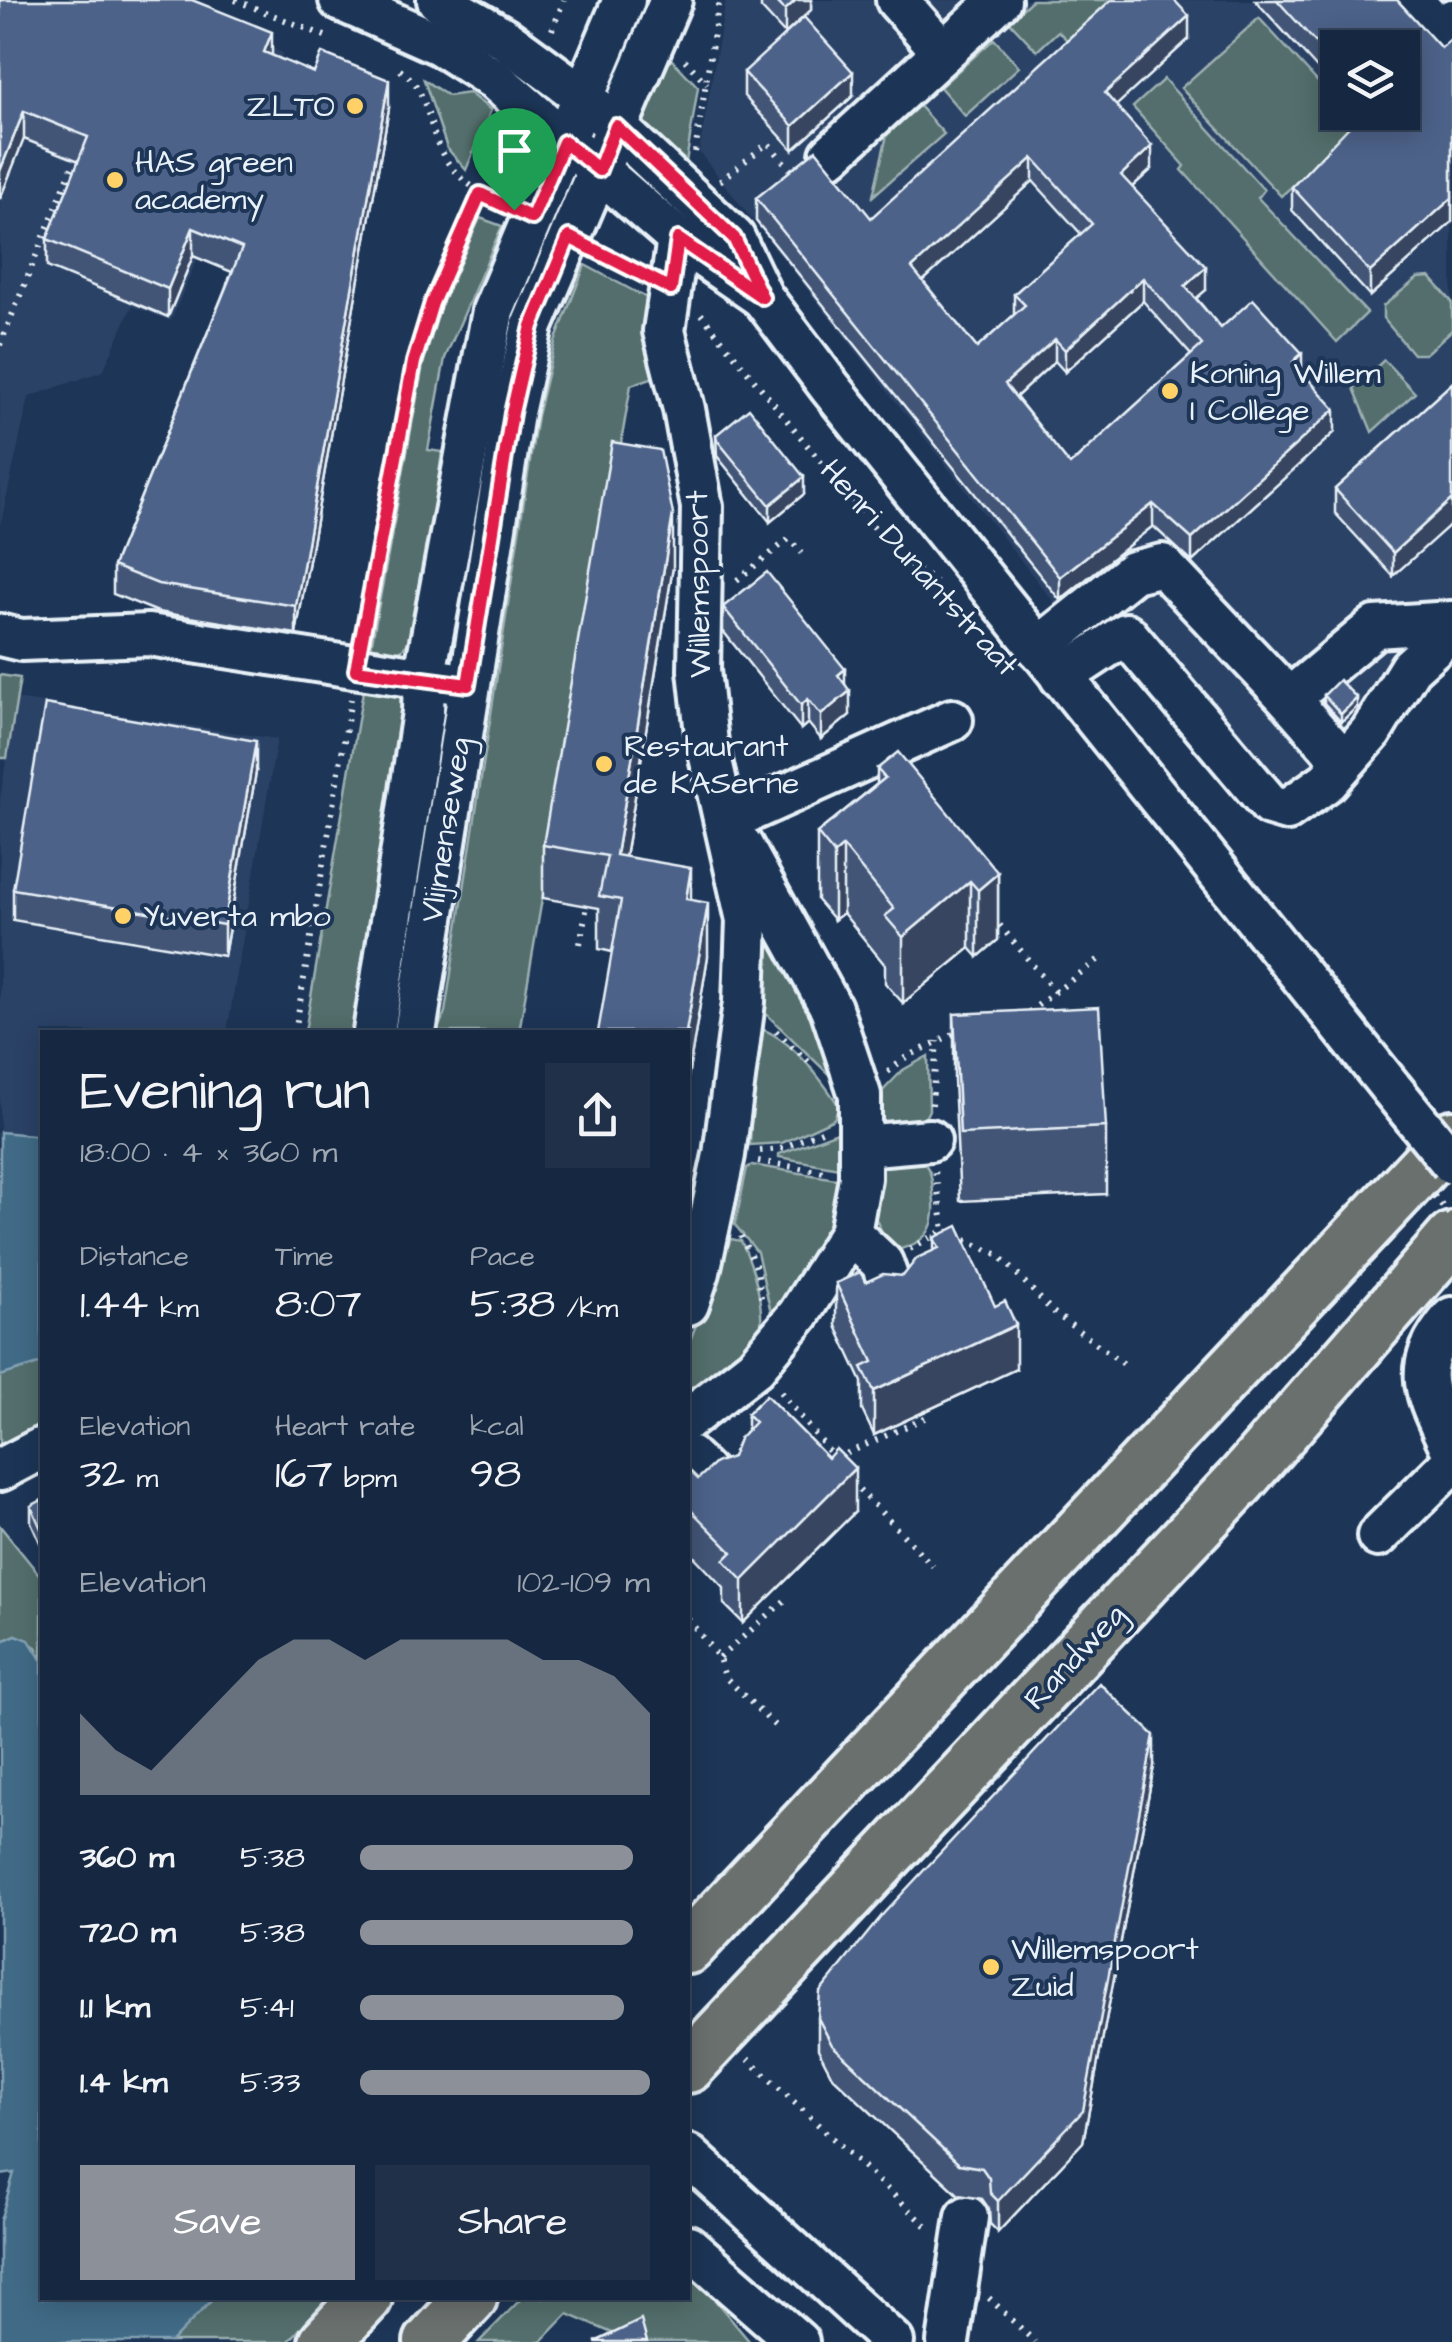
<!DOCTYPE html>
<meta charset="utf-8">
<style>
:root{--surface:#162841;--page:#1f3048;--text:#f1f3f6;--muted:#9ea6b1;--line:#35445a;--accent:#8c9099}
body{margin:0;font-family:"Architects Daughter",sans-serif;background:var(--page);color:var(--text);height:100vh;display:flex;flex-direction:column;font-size:38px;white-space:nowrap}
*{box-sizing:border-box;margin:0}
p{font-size:32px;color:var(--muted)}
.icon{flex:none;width:55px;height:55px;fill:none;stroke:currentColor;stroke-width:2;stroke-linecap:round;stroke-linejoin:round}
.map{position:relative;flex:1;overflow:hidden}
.details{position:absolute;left:40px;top:1030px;width:650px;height:1270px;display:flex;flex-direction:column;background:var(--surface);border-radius:0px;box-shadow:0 5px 25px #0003,0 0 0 2px var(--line)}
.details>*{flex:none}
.fabs{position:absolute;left:1320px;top:30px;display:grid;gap:20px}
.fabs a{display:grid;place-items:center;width:100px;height:100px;border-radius:0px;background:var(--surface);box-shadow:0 5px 25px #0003,0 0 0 2px var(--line);font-size:50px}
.pin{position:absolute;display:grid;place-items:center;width:85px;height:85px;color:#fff;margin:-102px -42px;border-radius:50% 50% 50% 0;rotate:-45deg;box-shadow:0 0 10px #0007}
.pin .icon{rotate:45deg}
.round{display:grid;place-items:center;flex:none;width:105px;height:105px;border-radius:0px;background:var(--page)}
.overview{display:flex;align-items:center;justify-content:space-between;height:170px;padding:0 40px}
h1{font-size:55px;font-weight:600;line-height:75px}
.stats{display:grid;grid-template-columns:repeat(3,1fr);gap:15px;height:170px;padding:10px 40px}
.stats div{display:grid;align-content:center}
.stats b{font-size:42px;font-weight:600}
.stats small{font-size:28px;font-weight:400}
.stats p{font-size:28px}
.chart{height:280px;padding:20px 40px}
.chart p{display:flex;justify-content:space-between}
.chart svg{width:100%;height:180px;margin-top:10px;fill:var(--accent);opacity:.7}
.cta{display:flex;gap:20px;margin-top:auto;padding:20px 40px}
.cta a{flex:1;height:115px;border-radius:0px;background:var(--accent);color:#fff;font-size:40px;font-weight:600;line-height:115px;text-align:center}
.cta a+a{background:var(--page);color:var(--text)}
ul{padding:0 40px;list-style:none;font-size:32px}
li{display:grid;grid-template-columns:160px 120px 1fr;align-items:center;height:75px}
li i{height:25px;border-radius:12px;background:var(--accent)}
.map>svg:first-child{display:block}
.built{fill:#2c4266;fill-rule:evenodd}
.green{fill:#526e6c;stroke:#9db0b2;stroke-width:2.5}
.water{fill:#3f6b86;stroke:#83a1b4;stroke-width:2.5}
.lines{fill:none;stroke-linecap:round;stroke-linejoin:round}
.minor-casing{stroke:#e8f1f8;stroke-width:48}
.major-casing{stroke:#e8f1f8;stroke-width:58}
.path{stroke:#e8f1f8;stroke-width:6;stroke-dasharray:2.5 8;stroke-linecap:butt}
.minor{stroke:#1d3557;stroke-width:40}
.major{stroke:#6b706d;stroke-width:50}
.minor-bridge-casing{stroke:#e8f1f8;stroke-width:48;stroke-linecap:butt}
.path-bridge{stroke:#e8f1f8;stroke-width:6;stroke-dasharray:2.5 8;stroke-linecap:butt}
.minor-bridge{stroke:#1d3557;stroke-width:40}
.wall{fill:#435476;stroke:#e8f1f8;stroke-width:2.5;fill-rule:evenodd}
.shaded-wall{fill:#374560;stroke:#e8f1f8;stroke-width:2.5}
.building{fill:#4e6289;stroke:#e8f1f8;stroke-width:2.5;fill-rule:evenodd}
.route-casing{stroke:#fff;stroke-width:20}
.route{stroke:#e11d48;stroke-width:12}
.poi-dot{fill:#ffd166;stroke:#1d3557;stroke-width:4}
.labels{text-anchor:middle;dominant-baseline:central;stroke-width:8;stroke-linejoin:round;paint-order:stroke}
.poi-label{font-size:32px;fill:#e8f1f8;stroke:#1d3557;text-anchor:start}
.street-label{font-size:32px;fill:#e8f1f8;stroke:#1d3557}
</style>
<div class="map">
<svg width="1452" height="2342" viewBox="0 0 1452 2342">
<rect width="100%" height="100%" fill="#1d3557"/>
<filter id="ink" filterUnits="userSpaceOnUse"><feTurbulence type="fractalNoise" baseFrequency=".01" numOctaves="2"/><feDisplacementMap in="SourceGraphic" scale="20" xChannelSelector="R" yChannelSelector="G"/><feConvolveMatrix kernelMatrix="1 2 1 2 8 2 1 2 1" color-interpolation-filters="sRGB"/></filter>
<g filter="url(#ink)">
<g class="built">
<polygon points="0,0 153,0 283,53 171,321 132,306 103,371 29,397 0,526"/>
<path d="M726,0h726v652l-190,173 -188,-223 -14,8 -361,-458zM1338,48h64v64h-64z"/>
<polygon points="16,699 277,739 227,1032 42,1032 42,1136 0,1132 0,799"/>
</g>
<g class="green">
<polygon points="1032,0 1114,0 1069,42 1058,31 1037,51 1009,21"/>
<polygon points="1259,18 1337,103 1338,112 1346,113 1359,128 1281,196 1181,88"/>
<polygon points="994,39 1019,67 965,116 940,87"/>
<path d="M661,48l37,39 -14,88c-57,-60 -49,-51 -23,-127z"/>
<polygon points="1164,79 1264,190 1258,198 1367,313 1337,342 1182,170 1185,166 1133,107"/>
<polygon points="424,80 448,96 469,93 491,110 466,170 447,148"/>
<polygon points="919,106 944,134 873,196 887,135"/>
<polygon points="515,135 527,169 522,203 501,191 497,181"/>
<path d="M480,218l22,8 -57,132 -17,92 14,2c-6,39 -17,160 -32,188 -10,16 -24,18 -41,18l54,-293 17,-57z"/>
<polygon points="585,265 656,303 660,375 631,385 519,1032 437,1032 445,1012 537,416 555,342"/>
<polygon points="1430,277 1452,302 1452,330 1425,354 1413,354 1383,318 1383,306 1418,278"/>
<polygon points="1384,360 1415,393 1372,432 1354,388"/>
<polygon points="0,675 20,678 7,758 0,758"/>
<polygon points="364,685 397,693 410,706 358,1032 305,1032"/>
<polygon points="765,927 777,927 841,1086 759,1007"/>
<path d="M755,1027c34,8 65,50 84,79l-5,13 -52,24 -32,2z"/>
<polygon points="928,1056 929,1110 924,1120 880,1123 872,1113 872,1102 903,1070"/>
<polygon points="840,1131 844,1169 779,1157 779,1154"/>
<polygon points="0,1150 42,1155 42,1427 0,1445"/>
<path d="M923,1162c9,9 9,19 10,31 5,34 -5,51 -41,58l-23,-45 9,-42z"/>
<polygon points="752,1165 842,1180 842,1208 773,1321 757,1252 735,1225 747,1168"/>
<path d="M731,1239l10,2c14,29 24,66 19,99l-72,66v-61z"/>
<polygon points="0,1526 42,1578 42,1661 36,1647 16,1635 0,1642"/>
<polygon points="688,2268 750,2342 633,2342 568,2314 541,2342 479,2342 522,2298 688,2298"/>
<polygon points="214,2298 328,2298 288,2342 171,2342"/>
</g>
<g class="water">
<polygon points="0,1132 42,1136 42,1363 0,1376"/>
<polygon points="16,1635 29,1640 42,1661 42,2298 214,2298 171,2342 0,2342 0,2221 14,2173 0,2175 0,1642"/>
</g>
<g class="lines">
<defs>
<g id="minor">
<polyline points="340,0 439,44 494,79 678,239 759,295"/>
<polyline points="438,0 504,38 583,96 734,238 762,297 830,387 1391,1088"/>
<polyline points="897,0 943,52"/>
<polyline points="1411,0 1440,31 1452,20"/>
<polyline points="831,155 1000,0"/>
<polyline points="678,239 664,331 684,409 702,507 699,670 707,743 747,920 744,1002 724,1155 699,1272 688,1304"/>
<polyline points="0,635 21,640 149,635 450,682"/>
<polyline points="1038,648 1133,572 1162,565 1289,699 1375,627 1452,622"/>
<polyline points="1061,677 1126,634 1270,805 1287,810 1328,781 1371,732 1410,668 1452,630"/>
<polyline points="1289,699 1344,762"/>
<polyline points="727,821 952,720"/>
<polyline points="374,1032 423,712 424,679 493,311 624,0"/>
<polyline points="415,1032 513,413 532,326 671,0"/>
<polyline points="862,1146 930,1140"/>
<polyline points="850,1233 882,1263 894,1297"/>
<path d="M1452,1318c-44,52 -25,76 0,132"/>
<polyline points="688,1419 755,1367 799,1314 850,1233 860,1178 860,1095 831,1008 742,846"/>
<polyline points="688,1456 716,1483"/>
<polyline points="0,1470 42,1448"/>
<polyline points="1378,1536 1452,1463"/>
<polyline points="688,2155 893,2342"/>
<polyline points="688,2246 798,2342"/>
<polyline points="948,2342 967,2217"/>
</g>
<g id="major">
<polyline points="688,1948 1452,1136"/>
<polyline points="688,2067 1241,1480 1452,1238"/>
<polyline points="325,2342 366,2298"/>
<polyline points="430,2342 471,2298"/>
</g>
</defs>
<use href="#minor" class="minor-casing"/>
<use href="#major" class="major-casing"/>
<g class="path">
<polyline points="235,0 325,36"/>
<polyline points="552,30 564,0"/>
<polyline points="685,60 707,84"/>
<path d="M400,70c27,17 27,50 39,77 13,29 37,44 64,58"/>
<polyline points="695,152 719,0"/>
<polyline points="720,181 768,143 794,174"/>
<polyline points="600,251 638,271"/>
<polyline points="701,314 880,535 907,563 936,582"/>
<polyline points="0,345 75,160"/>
<polyline points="737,580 789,539 802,553"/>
<polyline points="363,632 414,362 432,303 507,133"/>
<polyline points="993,917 1056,993"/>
<polyline points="580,944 588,900"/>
<polyline points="1029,1012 1099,959"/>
<polyline points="776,1031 811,1064"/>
<polyline points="295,1032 351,699"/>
<polyline points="888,1072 905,1058 959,1031"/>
<polyline points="932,1105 937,1041"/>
<polyline points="760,1151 780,1149 824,1130"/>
<polyline points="758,1161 824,1172"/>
<polyline points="935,1172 944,1230"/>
<polyline points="741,1236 757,1269 762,1304"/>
<polyline points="910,1249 944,1230 999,1255 1053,1312 1128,1367"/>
<polyline points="781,1392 836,1460"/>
<polyline points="837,1458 931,1415"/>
<polyline points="852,1482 933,1566"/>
<polyline points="688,1619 719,1658 725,1677 775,1726"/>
<polyline points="719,1658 790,1596"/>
<polyline points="748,2059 929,2228"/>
<polyline points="989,2298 1035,2342"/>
</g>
<use href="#minor" class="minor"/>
<use href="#major" class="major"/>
<defs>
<polyline id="minor-bridge" points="1391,1088 1452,1163"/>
</defs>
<use href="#minor-bridge" class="minor-bridge-casing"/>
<polyline class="path-bridge" points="1434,1196 1452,1218"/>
<use href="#minor-bridge" class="minor-bridge"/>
</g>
<g class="wall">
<polygon points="0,0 272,56 389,108 296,634 158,612 113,594 113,566 232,272 193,256 168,317 47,267 47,239 79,161 24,139"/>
<polygon points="761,0 811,0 811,10 785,34 761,8"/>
<polygon points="1255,0 1397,0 1441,48 1452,38 1452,222 1370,296 1292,210 1292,187 1360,116 1357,112 1402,112 1338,48 1338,91"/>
<path d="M1189,39l-73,66 36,64 -20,18 74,103 -10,8 25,30 81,45 33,59 -143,130 -39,-36 -93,74 -304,-379v-23l115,20zM1033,181l48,53 -67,60v21l-37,33 -54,-67zM1143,301l48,54 -121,110 -54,-68 39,-36 10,11z"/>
<polygon points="744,72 853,96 793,150 744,96"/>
<polygon points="1452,383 1393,576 1335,513 1335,489"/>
<polygon points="716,435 804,494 770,522 717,456"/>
<polygon points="673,567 625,857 691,900 708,956 688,1077 688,1032 612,952 599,949 599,908 543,898 543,845"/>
<polygon points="723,607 845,684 850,715 821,739 808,723 801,729 723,631"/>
<polygon points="1324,695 1357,707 1341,722 1324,703"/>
<polygon points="877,769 998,873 998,940 978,957 970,948 903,1003 885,983 885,965 843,913 834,920 817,900 817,833 877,784"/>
<polygon points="256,772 224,956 13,920 13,889"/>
<polygon points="954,1014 1106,1127 1106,1194 960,1201 954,1081"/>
<polygon points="934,1238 1016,1369 874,1435 862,1410 862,1382 836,1326 836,1283 866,1282 903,1276 934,1250"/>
<polygon points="747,1414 855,1512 743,1623 724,1604 724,1588 688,1550 688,1473 698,1479 732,1457 747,1431"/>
<polygon points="42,1500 42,1547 31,1522 31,1506"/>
<polygon points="1154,1766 1083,2142 998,2232 990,2224 989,2209 982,2199 959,2195 832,2076 818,2049 818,2018"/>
</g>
<g class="shaded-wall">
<polygon points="796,0 811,0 811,10 785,34 785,10"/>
<polygon points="1189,16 1189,39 1105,116 1105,93"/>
<polygon points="272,32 272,61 264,52"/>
<polygon points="853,72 853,96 793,150 793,126"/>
<polygon points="389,80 389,108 296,634 296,606"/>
<polygon points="24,111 24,139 0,199 0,171"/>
<polygon points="1152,146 1152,169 1121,197 1121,175"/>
<polygon points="1033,158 1033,181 912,291 912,268"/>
<polygon points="1452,198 1452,222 1370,296 1370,272"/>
<polygon points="193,228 193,256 168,317 168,289"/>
<polygon points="1206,267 1206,290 1185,308 1185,286"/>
<polygon points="1143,278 1143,301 1065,372 1065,350"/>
<polygon points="1055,339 1055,361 1005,407 1005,384"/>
<polygon points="1302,353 1302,376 1293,362"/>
<polygon points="1335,409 1335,432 1192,562 1192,539"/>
<polygon points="804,477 804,494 770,522 770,505"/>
<polygon points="1452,499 1452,523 1393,576 1393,553"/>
<polygon points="1153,504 1153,526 1060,600 1060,577"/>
<polygon points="673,514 673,567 618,900 616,855"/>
<polygon points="845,669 845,693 838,675"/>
<polygon points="850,691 850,715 821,739 821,715"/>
<polygon points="1357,698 1357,707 1341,722 1341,714"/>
<polygon points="808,699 808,723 801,729 801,705"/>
<polygon points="256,741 256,772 224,956 224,925"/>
<polygon points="843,846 843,913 834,920 834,854"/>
<polygon points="691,868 691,921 686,899"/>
<polygon points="998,873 998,940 978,957 978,890"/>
<polygon points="970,881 970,948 903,1003 903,937"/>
<polygon points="708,903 708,956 688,1077 688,1032 686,1032"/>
<polygon points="1016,1325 1016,1369 874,1435 874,1391"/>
<polygon points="855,1468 855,1512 743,1623 743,1580"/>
<polygon points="1154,1735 1154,1766 1083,2142 998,2232 998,2201"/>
</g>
<g class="building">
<polygon points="0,0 192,0 272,32 264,52 314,73 322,53 389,80 296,606 158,584 113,566 242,248 193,228 168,289 47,239 88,137 24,111 0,171"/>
<polygon points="775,0 796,0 785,10"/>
<path d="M1111,0h63l15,16 -84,77 47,53 -31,29 85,92 -21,19 36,42 32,-29 49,54 -9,9 42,47 -143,130 -39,-35 -93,73 -304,-379 60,-48 55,68zM1033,158l59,66 -78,70 11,11 -48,43 -65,-80zM1143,278l59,67 -132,120 -65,-81 50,-45 10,11z"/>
<polygon points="1277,0 1397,0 1441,48 1452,38 1452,198 1370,272 1292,187 1363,112 1402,112 1402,48 1338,48 1338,67"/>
<polygon points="804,17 853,72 793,126 744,72"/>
<polygon points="1452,383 1452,499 1393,553 1335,489"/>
<polygon points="749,408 804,477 770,505 717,440 716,435"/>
<polygon points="612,442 660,450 673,514 616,855 691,868 686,899 708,903 686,1032 598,1032 621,900 599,896 607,856 543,845"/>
<polygon points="767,572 845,669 838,675 850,691 821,715 808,699 801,705 723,607"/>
<polygon points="1339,680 1357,698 1341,714 1324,695"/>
<polygon points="45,704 256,741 224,925 13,889"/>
<polygon points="898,752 998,873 978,890 970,881 903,937 885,916 894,909 843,846 834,854 817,833 885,778 877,769"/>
<polygon points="1099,1007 1106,1127 960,1134 954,1014"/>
<polygon points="958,1226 995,1306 1005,1301 1016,1325 874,1391 862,1367 873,1362 836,1283 860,1272 866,1282 883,1274 903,1276 917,1258 939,1248 934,1238"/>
<polygon points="766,1395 828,1458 836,1449 855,1468 743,1580 724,1560 732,1552 688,1507 688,1473 690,1471 698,1479 715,1463 732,1457 739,1439 755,1422 747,1414"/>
<polygon points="42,1500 42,1531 31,1506"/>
<polygon points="1099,1683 1154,1735 1083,2111 998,2201 990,2193 989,2178 982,2168 959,2164 832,2045 818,2018 820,1992 884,1913"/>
<polygon points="641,2320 647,2342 595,2342"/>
</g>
</g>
<g class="lines" filter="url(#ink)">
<defs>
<polygon id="route" points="616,126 734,238 762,297 678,239 671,289 569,237 532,326 512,413 468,685 356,670 414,362 432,303 480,194 532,218 564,142 599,170"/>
</defs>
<use href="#route" class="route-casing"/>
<use href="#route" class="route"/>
</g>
<g class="poi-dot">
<circle cx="355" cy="106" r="10"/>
<circle cx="115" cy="180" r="10"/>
<circle cx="1170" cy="391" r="10"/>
<circle cx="604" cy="764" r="10"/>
<circle cx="123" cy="916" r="10"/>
<circle cx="991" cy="1967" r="10"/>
</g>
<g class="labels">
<g class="poi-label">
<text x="335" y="106" text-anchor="end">ZLTO</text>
<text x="135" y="162">HAS green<tspan x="135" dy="37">academy</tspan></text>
<text x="1190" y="373">Koning Willem<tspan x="1190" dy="37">I College</tspan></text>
<text x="624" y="746">Restaurant<tspan x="624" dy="37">de KASerne</tspan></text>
<text x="143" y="916">Yuverta mbo</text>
<text x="1011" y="1949">Willemspoort<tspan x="1011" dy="37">Zuid</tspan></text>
</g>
<g class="street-label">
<text transform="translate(919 568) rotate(48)">Henri Dunantstraat</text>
<text transform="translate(699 584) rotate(-91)">Willemspoort</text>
<text transform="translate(446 830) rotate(-81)">Vlijmenseweg</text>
<text transform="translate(1075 1657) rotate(-47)">Randweg</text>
</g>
</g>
</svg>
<div class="fabs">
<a><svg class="icon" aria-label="layers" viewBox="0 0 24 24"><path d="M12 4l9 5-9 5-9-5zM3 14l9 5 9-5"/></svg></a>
</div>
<div class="pin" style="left:514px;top:210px;background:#1e9e55"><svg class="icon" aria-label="arrive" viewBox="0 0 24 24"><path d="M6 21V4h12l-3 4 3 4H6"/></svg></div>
<section class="details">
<div class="overview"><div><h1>Evening run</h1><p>18:00 · 4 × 360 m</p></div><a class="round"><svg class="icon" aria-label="share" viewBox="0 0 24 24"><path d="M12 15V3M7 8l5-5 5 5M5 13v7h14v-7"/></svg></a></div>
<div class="stats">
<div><p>Distance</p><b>1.44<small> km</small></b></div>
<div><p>Time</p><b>8:07</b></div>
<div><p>Pace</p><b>5:38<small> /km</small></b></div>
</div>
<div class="stats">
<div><p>Elevation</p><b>32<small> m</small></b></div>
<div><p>Heart rate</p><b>167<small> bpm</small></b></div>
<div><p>kcal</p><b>98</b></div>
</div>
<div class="chart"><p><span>Elevation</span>102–109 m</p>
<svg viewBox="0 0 160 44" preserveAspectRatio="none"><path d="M0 44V24L10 33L20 38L30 29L40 20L50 11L60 6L70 6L80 11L90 6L100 6L110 6L120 6L130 11L140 11L150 15L160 24V44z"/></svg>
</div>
<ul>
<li><b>360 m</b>5:38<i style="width:94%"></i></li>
<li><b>720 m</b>5:38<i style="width:94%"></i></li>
<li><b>1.1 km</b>5:41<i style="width:91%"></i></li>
<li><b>1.4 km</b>5:33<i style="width:100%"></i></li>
</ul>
<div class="cta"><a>Save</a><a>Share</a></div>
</section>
</div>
